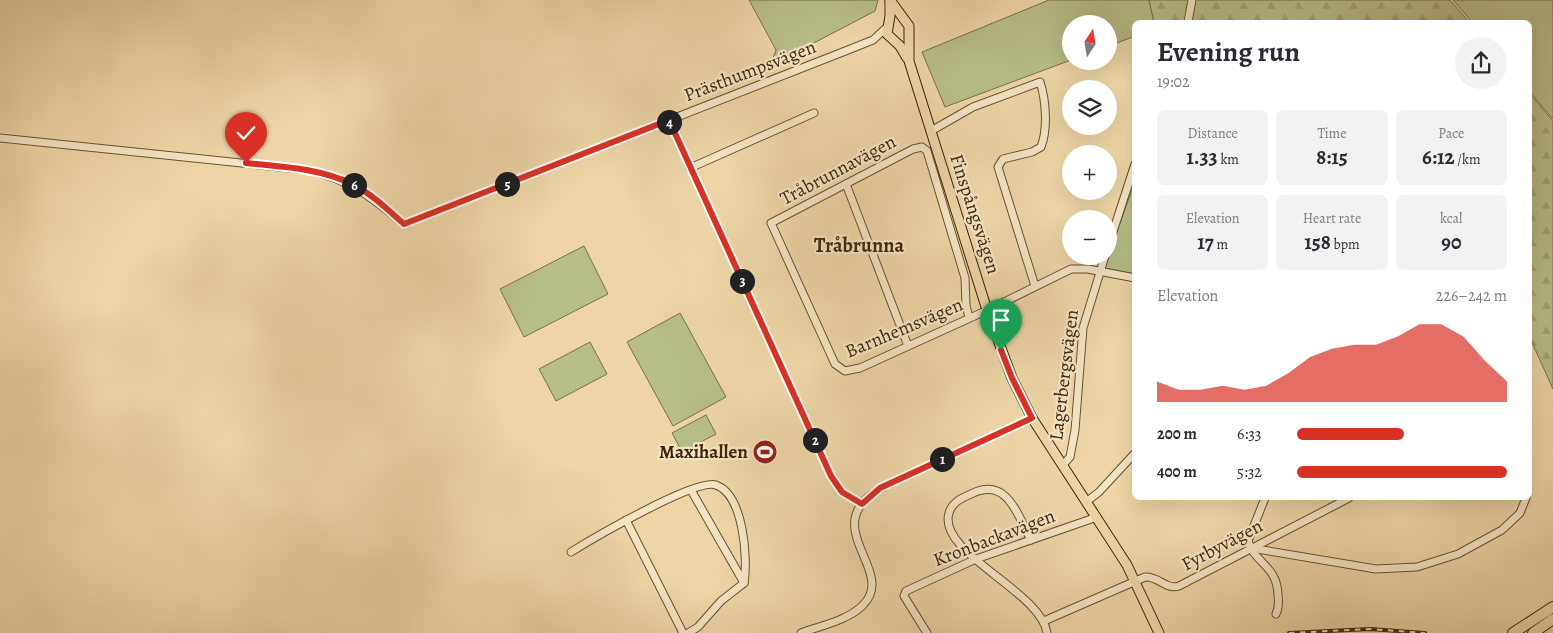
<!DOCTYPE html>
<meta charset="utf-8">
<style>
:root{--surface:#fff;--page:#f2f2f3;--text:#2b2b33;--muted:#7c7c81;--accent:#d93025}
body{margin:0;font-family:Alegreya,serif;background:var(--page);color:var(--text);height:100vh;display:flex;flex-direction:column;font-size:19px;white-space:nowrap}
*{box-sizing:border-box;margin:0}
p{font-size:16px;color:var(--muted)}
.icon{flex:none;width:28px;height:28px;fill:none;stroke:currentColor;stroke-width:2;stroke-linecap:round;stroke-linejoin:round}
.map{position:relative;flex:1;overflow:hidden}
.drawer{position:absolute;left:1132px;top:20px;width:400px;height:480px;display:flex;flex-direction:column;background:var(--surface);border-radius:8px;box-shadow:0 5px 20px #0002}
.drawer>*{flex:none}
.needle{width:32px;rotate:12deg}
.controls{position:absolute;left:1062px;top:15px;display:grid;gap:10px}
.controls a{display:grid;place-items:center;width:55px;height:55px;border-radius:50%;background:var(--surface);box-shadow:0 5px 20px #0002;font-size:25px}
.pin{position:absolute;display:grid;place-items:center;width:42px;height:42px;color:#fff;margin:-51px -21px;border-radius:50% 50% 50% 0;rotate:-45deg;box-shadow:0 0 5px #0007}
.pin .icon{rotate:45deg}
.km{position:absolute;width:25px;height:25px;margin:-12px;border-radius:50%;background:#222;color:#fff;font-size:14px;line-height:25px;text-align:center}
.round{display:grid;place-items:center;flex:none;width:52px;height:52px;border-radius:26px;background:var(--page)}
.headline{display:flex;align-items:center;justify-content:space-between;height:85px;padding:0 25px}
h1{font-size:28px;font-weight:700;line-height:38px}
.metrics{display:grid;grid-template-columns:repeat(3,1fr);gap:8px;height:85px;padding:5px 25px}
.metrics div{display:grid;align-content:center;border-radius:8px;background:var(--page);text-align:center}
.metrics b{font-size:21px;font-weight:700}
.metrics small{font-size:14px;font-weight:400}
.metrics p{font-size:14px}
.chart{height:140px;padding:10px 25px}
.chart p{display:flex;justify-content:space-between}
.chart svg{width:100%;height:90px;margin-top:5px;fill:var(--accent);opacity:.7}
ul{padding:0 25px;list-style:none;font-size:16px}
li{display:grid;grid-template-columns:80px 60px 1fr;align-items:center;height:38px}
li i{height:12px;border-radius:6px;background:var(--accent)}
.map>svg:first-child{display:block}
.green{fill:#b7bd87;stroke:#7a7246}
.forest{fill:url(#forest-firs);stroke:#7a7246}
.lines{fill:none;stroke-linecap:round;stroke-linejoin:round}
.minor-casing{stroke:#6a522e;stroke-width:9}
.major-casing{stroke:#3e2706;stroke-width:11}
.highway-casing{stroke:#3e2706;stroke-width:12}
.minor{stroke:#f3e4c4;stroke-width:7}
.major{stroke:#edd5a5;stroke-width:9}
.highway{stroke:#edd5a5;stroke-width:10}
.rail-casing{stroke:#3e2706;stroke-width:4}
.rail{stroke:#f3e4c4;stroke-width:2;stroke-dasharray:5.5;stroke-linecap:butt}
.route-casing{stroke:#fff;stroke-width:10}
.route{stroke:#d93025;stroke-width:6}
.labels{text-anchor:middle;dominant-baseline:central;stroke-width:4.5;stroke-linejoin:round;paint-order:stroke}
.street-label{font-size:19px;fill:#3e2706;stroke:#f3e4c4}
.poi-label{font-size:19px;font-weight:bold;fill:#3e2706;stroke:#f3e4c4;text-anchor:end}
.neighbourhood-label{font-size:20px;font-weight:bold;fill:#3e2706;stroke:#f3e4c4}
</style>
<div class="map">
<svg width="1553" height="633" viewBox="0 0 1553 633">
<defs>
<pattern id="forest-firs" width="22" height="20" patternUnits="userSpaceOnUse" patternTransform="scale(1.25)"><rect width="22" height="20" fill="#b7bd87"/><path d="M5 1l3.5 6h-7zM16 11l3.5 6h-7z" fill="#9ea273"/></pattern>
</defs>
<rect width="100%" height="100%" fill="#edd5a5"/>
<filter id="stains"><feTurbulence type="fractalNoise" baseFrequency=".004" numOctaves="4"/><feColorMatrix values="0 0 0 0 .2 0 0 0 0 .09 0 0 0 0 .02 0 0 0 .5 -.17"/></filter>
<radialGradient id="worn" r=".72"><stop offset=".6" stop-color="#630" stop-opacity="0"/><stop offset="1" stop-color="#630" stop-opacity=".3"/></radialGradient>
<g class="green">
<polygon points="749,0 878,0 875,11 787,57 763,65 773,58 776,50"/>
<polygon points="1049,0 1149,0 1154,22 1135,22 1135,36 1109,46 1109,24 1071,24 1071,60 945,107 922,52"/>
<polygon points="1453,0 1553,0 1553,119 1530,92 1530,22 1472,22"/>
<polygon points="1135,181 1135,274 1104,268"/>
<polygon points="584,246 608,294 524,337 500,289"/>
<polygon points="680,313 726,397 673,426 627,342"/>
<polygon points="590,342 607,374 556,401 539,369"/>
<polygon points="706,415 716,434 682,452 672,433"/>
</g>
<g class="forest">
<polygon points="1149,0 1450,0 1469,22 1154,22"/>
<polygon points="1530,94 1553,121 1553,389 1530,338"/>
</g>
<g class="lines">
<defs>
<g id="minor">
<polyline points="1188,22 1192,0"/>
<polyline points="669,120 831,476 842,492 862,504"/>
<path d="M931,131l42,-24 67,-25c6,18 8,47 1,65l-9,5 -29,7 -5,8 37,119"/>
<path d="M0,138l308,32c44,11 62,26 96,54l449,-176 20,-8 13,-12"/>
<polyline points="690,168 814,113"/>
<polyline points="846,184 908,346"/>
<polyline points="1109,244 1135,164"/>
<polyline points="969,317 966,306 965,278 927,151 922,147 913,149 771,223 835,364 845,371 860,368 992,308 1071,269 1088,269 1135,278"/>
<polyline points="1062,466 1070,457 1075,430 1083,328 1105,256"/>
<path d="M1265,498l-17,43c7,23 29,24 30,54 1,8 1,13 -2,19"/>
<polyline points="1086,502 1099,492 1135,453"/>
<polyline points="626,520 683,633"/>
<path d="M1031,540c-14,-26 -24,-64 -60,-46 -9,4 -19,8 -22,19 -12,40 92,78 98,120"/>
<polyline points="1251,548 1376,569 1417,567 1458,554 1502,530 1520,513 1526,498"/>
<path d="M571,552c21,-13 125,-74 145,-67 28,10 32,74 28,98"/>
<path d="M1044,621l101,-44c14,-1 20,13 34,9l170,-88"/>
<polyline points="688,633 698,627 721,601 744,583 691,490"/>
<path d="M801,633c19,-7 48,-13 62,-28 36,-35 -53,-82 24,-120l145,-67"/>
<polyline points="927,633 904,596 906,591 976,559 1097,517"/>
</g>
<g id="major">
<polyline points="890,0 909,26 909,61 987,310 1012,378 1032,418 1127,565 1159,633"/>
<polyline points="890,1 890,16 887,34 900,46 907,58"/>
</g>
<g id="highway">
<polyline points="1513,633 1553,607"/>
<polyline points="1533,633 1553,619"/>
</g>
</defs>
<use href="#minor" class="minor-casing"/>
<use href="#major" class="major-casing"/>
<use href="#highway" class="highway-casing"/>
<use href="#minor" class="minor"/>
<use href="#major" class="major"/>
<use href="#highway" class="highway"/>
<defs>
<polyline id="rail" points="1289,633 1370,629 1425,633"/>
</defs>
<use href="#rail" class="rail-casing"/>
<use href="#rail" class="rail"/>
</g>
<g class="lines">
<defs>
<path id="route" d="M246,163c36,4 73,5 106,21 20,10 36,26 52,40l265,-104 162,356 11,16 20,12 18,-16 152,-70 -20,-40 -11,-28"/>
</defs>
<use href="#route" class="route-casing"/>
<use href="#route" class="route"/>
</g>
<defs>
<symbol id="stadium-disc" viewBox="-11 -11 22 22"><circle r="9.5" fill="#8f2418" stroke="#f3e4c4"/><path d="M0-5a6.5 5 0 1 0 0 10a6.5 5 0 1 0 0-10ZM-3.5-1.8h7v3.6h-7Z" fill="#fff"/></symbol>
</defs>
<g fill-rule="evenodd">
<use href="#stadium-disc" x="751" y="438" width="28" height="28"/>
</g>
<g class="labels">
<g class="street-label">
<text transform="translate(750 71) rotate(-21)">Prästhumpsvägen</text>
<text transform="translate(838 170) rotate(-28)">Tråbrunnavägen</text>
<text transform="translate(975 214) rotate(72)">Finspångsvägen</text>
<text transform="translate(904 328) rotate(-23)">Barnhemsvägen</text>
<text transform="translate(1064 375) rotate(-83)">Lagerbergsvägen</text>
<text transform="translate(994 538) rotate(-21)">Kronbackavägen</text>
<text transform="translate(1222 545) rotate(-28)">Fyrbyvägen</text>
</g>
<g class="poi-label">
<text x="748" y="452">Maxihallen</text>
</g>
<g class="neighbourhood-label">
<text x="859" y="245">Tråbrunna</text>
</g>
</g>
<rect width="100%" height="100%" filter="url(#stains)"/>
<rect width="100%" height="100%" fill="url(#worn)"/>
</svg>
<div class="controls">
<a><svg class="needle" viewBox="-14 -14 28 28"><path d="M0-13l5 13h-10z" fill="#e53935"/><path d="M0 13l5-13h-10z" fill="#7c7c81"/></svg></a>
<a><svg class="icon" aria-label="layers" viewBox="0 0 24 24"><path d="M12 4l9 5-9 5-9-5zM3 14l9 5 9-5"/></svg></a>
<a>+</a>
<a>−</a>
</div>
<div class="pin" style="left:1001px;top:350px;background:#1e9e55"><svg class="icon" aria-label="arrive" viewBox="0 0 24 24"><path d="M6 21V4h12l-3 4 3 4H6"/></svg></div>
<div class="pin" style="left:246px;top:163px;background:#d93025"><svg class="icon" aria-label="check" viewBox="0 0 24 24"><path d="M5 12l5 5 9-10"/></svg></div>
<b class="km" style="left:942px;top:459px">1</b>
<b class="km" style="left:815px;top:440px">2</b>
<b class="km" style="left:742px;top:281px">3</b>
<b class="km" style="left:669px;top:122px">4</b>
<b class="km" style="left:507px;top:184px">5</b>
<b class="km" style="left:354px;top:185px">6</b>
<section class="drawer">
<div class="headline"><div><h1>Evening run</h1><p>19:02</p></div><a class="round"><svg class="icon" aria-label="share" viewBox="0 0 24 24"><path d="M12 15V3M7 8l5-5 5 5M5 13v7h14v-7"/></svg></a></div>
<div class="metrics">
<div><p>Distance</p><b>1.33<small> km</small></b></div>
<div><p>Time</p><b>8:15</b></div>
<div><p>Pace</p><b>6:12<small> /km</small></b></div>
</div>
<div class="metrics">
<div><p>Elevation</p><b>17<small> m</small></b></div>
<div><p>Heart rate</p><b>158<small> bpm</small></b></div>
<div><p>kcal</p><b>90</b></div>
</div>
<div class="chart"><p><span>Elevation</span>226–242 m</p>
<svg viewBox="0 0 160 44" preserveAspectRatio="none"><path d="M0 44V34L10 38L20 38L30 36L40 38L50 36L60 30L70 22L80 18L90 16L100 16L110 12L120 6L130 6L140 12L150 24L160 34V44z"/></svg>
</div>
<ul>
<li><b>200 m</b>6:33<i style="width:51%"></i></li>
<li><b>400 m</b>5:32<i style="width:100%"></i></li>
</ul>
</section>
</div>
